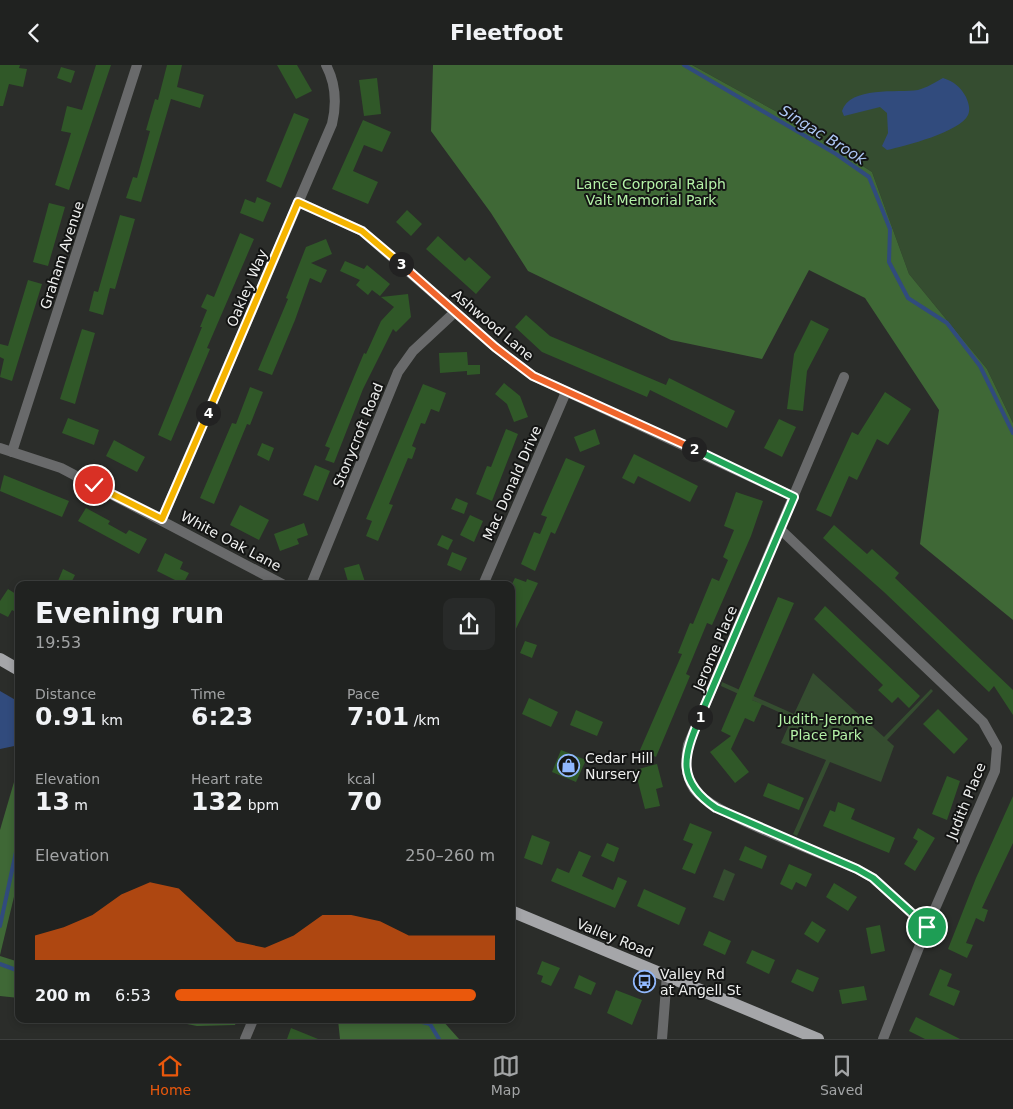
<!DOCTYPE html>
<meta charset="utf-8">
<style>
:root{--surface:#202220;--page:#282a29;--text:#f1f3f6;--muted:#a2a4a5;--line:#3d3f3e;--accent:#ea580c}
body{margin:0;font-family:"DejaVu Sans",sans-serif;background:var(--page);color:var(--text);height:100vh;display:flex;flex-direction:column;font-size:19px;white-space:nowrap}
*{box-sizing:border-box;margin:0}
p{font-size:16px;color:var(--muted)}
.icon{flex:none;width:28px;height:28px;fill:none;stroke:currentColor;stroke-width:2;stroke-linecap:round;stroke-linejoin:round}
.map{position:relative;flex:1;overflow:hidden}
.drawer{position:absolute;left:15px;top:516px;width:500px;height:442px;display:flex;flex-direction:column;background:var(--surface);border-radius:10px;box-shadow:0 2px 8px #0003,0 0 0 1px var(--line)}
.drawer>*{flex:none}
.pin{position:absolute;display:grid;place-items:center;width:42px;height:42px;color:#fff;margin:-21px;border:2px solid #fff;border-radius:50%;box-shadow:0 1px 5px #0007}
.km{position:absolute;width:25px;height:25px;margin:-12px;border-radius:50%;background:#222;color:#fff;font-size:14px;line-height:25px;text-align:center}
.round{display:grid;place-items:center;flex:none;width:52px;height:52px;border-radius:10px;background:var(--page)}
.head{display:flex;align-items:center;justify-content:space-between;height:85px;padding:0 20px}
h1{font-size:28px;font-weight:800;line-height:38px}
.metrics{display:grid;grid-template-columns:repeat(3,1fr);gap:8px;height:85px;padding:5px 20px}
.metrics div{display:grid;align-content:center}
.metrics b{font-size:25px;font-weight:800}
.metrics small{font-size:14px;font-weight:400}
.metrics p{font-size:14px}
.chart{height:140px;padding:10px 20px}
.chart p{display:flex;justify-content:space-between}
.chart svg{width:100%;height:90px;margin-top:5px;fill:var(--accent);opacity:.7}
ul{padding:0 20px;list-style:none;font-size:16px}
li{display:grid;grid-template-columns:80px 60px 1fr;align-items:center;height:38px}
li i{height:12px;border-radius:6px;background:var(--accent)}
header{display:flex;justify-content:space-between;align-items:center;height:65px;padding:0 20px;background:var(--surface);font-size:22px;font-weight:800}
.menu{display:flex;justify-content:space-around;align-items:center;height:70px;border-top:1px solid var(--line);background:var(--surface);font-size:14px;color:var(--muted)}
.menu a{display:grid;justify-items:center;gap:2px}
.menu .active{color:var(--accent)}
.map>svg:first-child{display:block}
.green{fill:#354d30}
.forest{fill:#3f6836}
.water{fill:#314b7d}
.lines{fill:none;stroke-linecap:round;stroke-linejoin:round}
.stream{stroke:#314b7d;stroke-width:4}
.building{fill:#305828}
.minor{stroke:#696a6b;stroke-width:10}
.primary{stroke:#a5a6a9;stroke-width:12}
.split-1-casing{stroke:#fff;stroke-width:10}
.split-2-casing{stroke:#fff;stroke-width:10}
.split-3-casing{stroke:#fff;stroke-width:10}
.split-4-casing{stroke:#fff;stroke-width:10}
.split-5-casing{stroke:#fff;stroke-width:10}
.split-1{stroke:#22a559;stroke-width:6}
.split-2{stroke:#22a559;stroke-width:6}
.split-3{stroke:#f0652b;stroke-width:6}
.split-4{stroke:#f5b400;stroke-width:6}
.split-5{stroke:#f5b400;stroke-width:6}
.labels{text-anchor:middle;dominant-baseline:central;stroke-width:4;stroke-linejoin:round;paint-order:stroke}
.park-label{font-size:14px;fill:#b4f2a7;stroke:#141514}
.street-label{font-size:14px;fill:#eff0ef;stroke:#141514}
.poi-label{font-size:14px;fill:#eff0ef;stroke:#141514;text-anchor:start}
.water-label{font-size:15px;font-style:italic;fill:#acc6f4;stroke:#141514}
</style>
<header><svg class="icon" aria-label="back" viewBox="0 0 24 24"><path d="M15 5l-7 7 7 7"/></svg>Fleetfoot<svg class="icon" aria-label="share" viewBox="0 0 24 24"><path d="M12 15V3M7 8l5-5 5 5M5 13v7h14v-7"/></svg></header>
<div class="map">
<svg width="1013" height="974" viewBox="0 0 1013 974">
<rect width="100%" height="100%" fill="#2b2d2a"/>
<g class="green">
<polygon points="692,0 1013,0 1013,358 987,304 909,209 872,107 786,52"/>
<polygon points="813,608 884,672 931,624 933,626 887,675 894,681 881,717 830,697 797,771 793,769 826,695 781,678 792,653 721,621 722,617 794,649"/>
<polygon points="724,804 735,809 724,836 713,832"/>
</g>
<g class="forest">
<polygon points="433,0 692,0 786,52 872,107 909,209 987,304 1013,358 1013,555 920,479 939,345 865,233 809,205 762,294 671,275 528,206 491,148 431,66"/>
<polygon points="19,700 19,811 0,890 0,765"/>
<polygon points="0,891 19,897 19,933 0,931"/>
<polygon points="167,955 237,955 235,960 197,961"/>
<polygon points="338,955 442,955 459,974 340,974"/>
</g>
<g class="water">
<path d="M943,13c11,4 17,8 23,19 2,5 5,12 2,18 -8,17 -63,31 -81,35l-5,-4 6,-13 -1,-20 -7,-6 -36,9 -2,-5c8,-25 55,-18 76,-21 8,-2 18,-8 25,-12z"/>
<polygon points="0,626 19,637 19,680 0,684"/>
</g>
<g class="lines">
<g class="stream">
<polyline points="684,0 836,89 869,112 890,164 889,197 908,233 947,258 980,301 1013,368"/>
<polyline points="0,861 19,773"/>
<polyline points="0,899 19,906"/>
<polyline points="309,955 322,955"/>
<polyline points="414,955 430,959 439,974"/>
</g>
</g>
<g class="building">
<polygon points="0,0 20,0 19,3 27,4 23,22 9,19 3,41 0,41"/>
<polygon points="96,0 111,0 69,125 55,120 71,68 61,66 67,41 82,45"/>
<polygon points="167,0 182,0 177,22 204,30 200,43 171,34 141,137 126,133 133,112 137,113 150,66 146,65 155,34 158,35"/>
<polygon points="277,0 297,0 312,26 296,34"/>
<polygon points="61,2 75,6 71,18 57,13"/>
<polygon points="377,13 381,49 364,51 359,15"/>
<polygon points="294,48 309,54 281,123 266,116"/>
<polygon points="363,55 391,67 382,87 364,80 353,106 378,117 368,139 332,124"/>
<polygon points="257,132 271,138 263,157 240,148 245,134 255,138"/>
<polygon points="49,138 65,142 48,201 33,197"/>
<polygon points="407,145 422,159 411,171 396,157"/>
<polygon points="120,150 135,154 115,224 110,223 103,250 89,246 94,226 98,227"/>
<polygon points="240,168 254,174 207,283 210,284 171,376 158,370 202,262 200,262 207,245 201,242 207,229 214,232"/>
<polygon points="438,171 465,196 469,192 491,212 476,229 426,184"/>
<polygon points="326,174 332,189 311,198 327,205 321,218 310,213 295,255 272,310 258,305 288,234 286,233 306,182"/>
<polygon points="345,196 364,204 367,200 390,219 380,231 372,225 368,230 356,220 360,215 340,206"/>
<polygon points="28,215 42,219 12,316 0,312 4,294 0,292 0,279 8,281"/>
<polygon points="408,229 411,252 396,267 393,264 363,324 334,398 325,395 330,383 325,381 364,288 366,289 381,256 394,242 381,232"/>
<polygon points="526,250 550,271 666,320 669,313 735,346 727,363 650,325 647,332 542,287 515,262"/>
<polygon points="811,255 829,264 807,306 803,346 787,344 794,289"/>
<polygon points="82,264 95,268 75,339 60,334"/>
<polygon points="467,287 468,300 480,300 480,309 467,310 467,306 440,308 439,288"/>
<polygon points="504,318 520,331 528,352 514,357 507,339 495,329"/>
<polygon points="423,319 446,328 439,347 431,344 425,359 421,358 412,381 416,383 412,394 408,393 389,439 393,440 378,476 366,471 372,456 366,454"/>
<polygon points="250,322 263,327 250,360 247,359 214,439 200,433 232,358 236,359"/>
<polygon points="885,327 911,344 888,380 877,374 857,415 849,411 831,452 816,445 852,367 858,370"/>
<polygon points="68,353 99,365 94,380 62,368"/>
<polygon points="779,354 796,362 782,392 764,383"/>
<polygon points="506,364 518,369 492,436 476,429 487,401 491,402"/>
<polygon points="595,364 600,379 580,387 574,372"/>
<polygon points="114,375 145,392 137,407 106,391"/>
<polygon points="262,378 274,383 269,396 257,390"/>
<polygon points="634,389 698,421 690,437 638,411 634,419 622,413"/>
<polygon points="566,393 585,401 555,469 551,467 535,506 521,499 534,467 540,469 547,452 541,450"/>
<polygon points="315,400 330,406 318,436 303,430"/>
<polygon points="4,410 69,436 62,452 0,426"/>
<polygon points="736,427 763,436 751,471 712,560 707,558 686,609 690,611 656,692 640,685 682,589 678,588 690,558 693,559 712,513 719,516 728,495 723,492 734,465 724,461"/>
<polygon points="456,433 468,438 464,449 451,444"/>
<polygon points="240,440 269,455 259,475 230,460"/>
<polygon points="86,443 110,456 108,459 126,469 129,465 147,474 139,489 78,456"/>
<polygon points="470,450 483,456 474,477 460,470"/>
<polygon points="304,458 308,470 297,474 299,479 280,486 274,469"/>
<polygon points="834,460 867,489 872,484 899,508 895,513 1013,625 1013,650 994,621 989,627 884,527 823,473"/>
<polygon points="442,470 453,475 448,485 437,480"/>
<polygon points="452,487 467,493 461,506 447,500"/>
<polygon points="165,488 183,497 180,504 189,508 183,519 157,506"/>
<polygon points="359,499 366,520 349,520 344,503"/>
<polygon points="63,504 75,510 70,520 58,516"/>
<polygon points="515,513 526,517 527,514 538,518 511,574 511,521"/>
<polygon points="8,524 19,531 19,549 12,545 8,552 0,548 0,536"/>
<polygon points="778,532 794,538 752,635 762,639 754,657 745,653 731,684 749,707 735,718 710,687 731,671 721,666"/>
<polygon points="825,541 920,631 909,643 898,632 892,638 878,625 883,620 814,554"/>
<polygon points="525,576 537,580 532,593 520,588"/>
<polygon points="529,633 558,647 551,662 522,649"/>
<polygon points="938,644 968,674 954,689 923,659"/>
<polygon points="576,645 603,657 597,671 570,660"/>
<polygon points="561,685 586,695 576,717 552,707"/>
<polygon points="657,699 663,722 656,724 660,741 645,744 635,705"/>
<polygon points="947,711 960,716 947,755 932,749"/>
<polygon points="768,718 804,733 799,745 763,731"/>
<polygon points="1013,731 1013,778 982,843 988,845 984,857 976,853 966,878 973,880 967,893 948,884 976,813"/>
<polygon points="838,737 855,744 851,754 895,773 889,788 823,761 830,745 835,747"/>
<polygon points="690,758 712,767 695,809 682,804 693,779 683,775"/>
<polygon points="918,763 935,773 915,806 904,799 918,776 913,773"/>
<polygon points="532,770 550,777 542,800 524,793"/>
<polygon points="607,778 619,783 614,797 601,791"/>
<polygon points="745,781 767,791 762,804 739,795"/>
<polygon points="579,786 591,791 582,811 613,825 618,812 627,816 615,843 551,816 557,803 569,808"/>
<polygon points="789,799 812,809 806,822 796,817 792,825 780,819"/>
<polygon points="834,818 857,832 848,846 826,832"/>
<polygon points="644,824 686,843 679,860 637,841"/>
<polygon points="812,856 826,865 818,878 804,869"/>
<polygon points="880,860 885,886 871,889 866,863"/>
<polygon points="709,866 731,876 725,890 703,880"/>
<polygon points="752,885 775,895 769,909 746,898"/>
<polygon points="542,896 560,903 551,921 541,917 543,911 537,909"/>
<polygon points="797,904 819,913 813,927 791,917"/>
<polygon points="940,904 952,909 947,921 960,926 954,941 929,930"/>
<polygon points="579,910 596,918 591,930 574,923"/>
<polygon points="864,921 867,935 842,939 839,925"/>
<polygon points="616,925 642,935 632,960 607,948"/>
<polygon points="916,952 960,974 925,974 909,966"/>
<polygon points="291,963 318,974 287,974"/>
</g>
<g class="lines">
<g class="minor">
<polyline points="298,137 362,166 495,282 533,311 794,432"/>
<path d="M844,312l-156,368c-3,16 -3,30 6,44 17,25 130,65 163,80l16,9 54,49"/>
<polyline points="0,383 61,403 284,520"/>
<polyline points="12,387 137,0"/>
<path d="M162,454l170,-395c5,-21 4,-40 -6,-59"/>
<polyline points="780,464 983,657 997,682 995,706 927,862 883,974"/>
<polyline points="311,520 398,307 413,286 455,247"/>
<polyline points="483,520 566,327"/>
<polyline points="245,974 253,955"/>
<polyline points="662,974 667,910"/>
</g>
<g class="primary">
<polyline points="0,594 19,605"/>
<polyline points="511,846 818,974"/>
</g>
</g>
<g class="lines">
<defs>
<path id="split-1" d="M700,652c-17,40 -24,64 16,91l141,61 16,9 54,49"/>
<polyline id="split-2" points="694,384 794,432 700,652"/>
<polyline id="split-3" points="401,199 495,282 533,311 694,384"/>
<polyline id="split-4" points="208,348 298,137 362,166 401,199"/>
<polyline id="split-5" points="94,420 162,454 208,348"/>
</defs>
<use href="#split-1" class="split-1-casing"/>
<use href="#split-2" class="split-2-casing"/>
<use href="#split-3" class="split-3-casing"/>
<use href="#split-4" class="split-4-casing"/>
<use href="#split-5" class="split-5-casing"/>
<use href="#split-1" class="split-1"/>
<use href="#split-2" class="split-2"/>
<use href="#split-3" class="split-3"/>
<use href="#split-4" class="split-4"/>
<use href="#split-5" class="split-5"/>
</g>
<defs>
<symbol id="shop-ring" viewBox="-11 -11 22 22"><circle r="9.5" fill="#141514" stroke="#91b8fd" stroke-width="1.5"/><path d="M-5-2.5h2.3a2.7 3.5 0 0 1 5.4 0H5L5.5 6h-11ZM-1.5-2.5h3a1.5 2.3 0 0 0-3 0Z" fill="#91b8fd"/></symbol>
<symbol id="bus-ring" viewBox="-11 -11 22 22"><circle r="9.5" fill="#141514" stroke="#91b8fd" stroke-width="1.5"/><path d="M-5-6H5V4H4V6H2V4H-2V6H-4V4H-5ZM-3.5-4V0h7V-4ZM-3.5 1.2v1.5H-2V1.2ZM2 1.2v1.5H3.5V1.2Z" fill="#91b8fd"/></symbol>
</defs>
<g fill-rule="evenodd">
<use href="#shop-ring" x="556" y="688" width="25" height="25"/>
<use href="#bus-ring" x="632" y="904" width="25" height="25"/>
</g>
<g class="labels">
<g class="park-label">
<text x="651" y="119">Lance Corporal Ralph<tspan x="651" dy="16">Valt Memorial Park</tspan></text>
<text x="826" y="654">Judith-Jerome<tspan x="826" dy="16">Place Park</tspan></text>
</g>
<g class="street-label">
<text transform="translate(62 190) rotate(-72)">Graham Avenue</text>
<text transform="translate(247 223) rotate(-67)">Oakley Way</text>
<text transform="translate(493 260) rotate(40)">Ashwood Lane</text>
<text transform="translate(358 370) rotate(-68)">Stonycroft Road</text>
<text transform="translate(512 418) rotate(-66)">Mac Donald Drive</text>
<text transform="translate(231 476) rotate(28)">White Oak Lane</text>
<text transform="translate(715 583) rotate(-67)">Jerome Place</text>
<text transform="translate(966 736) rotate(-68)">Judith Place</text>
<text transform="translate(615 873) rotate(22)">Valley Road</text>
</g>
<g class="poi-label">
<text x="585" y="693">Cedar Hill<tspan x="585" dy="16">Nursery</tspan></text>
<text x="660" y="909">Valley Rd<tspan x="660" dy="16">at Angell St</tspan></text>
</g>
<g class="water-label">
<text transform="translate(823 70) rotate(32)">Singac Brook</text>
</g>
</g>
</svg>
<div class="pin" style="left:927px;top:862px;background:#1e9e55"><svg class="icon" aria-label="arrive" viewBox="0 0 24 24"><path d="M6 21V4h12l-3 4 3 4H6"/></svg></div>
<div class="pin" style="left:94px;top:420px;background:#d93025"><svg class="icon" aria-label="check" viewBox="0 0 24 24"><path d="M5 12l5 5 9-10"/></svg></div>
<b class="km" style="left:700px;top:652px">1</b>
<b class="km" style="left:694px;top:384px">2</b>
<b class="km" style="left:401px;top:199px">3</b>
<b class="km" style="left:208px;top:348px">4</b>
<section class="drawer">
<div class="head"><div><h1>Evening run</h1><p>19:53</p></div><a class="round"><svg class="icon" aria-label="share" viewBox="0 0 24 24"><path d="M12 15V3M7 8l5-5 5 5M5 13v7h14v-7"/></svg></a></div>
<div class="metrics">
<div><p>Distance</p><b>0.91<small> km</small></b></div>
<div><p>Time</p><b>6:23</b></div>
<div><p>Pace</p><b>7:01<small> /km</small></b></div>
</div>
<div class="metrics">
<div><p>Elevation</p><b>13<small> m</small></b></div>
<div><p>Heart rate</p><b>132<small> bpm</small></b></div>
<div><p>kcal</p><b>70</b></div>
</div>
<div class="chart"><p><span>Elevation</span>250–260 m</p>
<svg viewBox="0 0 160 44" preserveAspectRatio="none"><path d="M0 44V32L10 28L20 22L30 12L40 6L50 9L60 22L70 35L80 38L90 32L100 22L110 22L120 25L130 32L140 32L150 32L160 32V44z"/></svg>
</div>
<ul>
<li><b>200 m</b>6:53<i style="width:94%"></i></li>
</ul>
</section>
</div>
<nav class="menu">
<a class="active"><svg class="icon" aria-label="home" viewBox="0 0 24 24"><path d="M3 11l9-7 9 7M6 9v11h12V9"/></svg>Home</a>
<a><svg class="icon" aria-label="map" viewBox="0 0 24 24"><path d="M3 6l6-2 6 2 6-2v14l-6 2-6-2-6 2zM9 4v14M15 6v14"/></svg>Map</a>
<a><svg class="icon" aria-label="saved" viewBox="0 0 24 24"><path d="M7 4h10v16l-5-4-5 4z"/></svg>Saved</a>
</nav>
